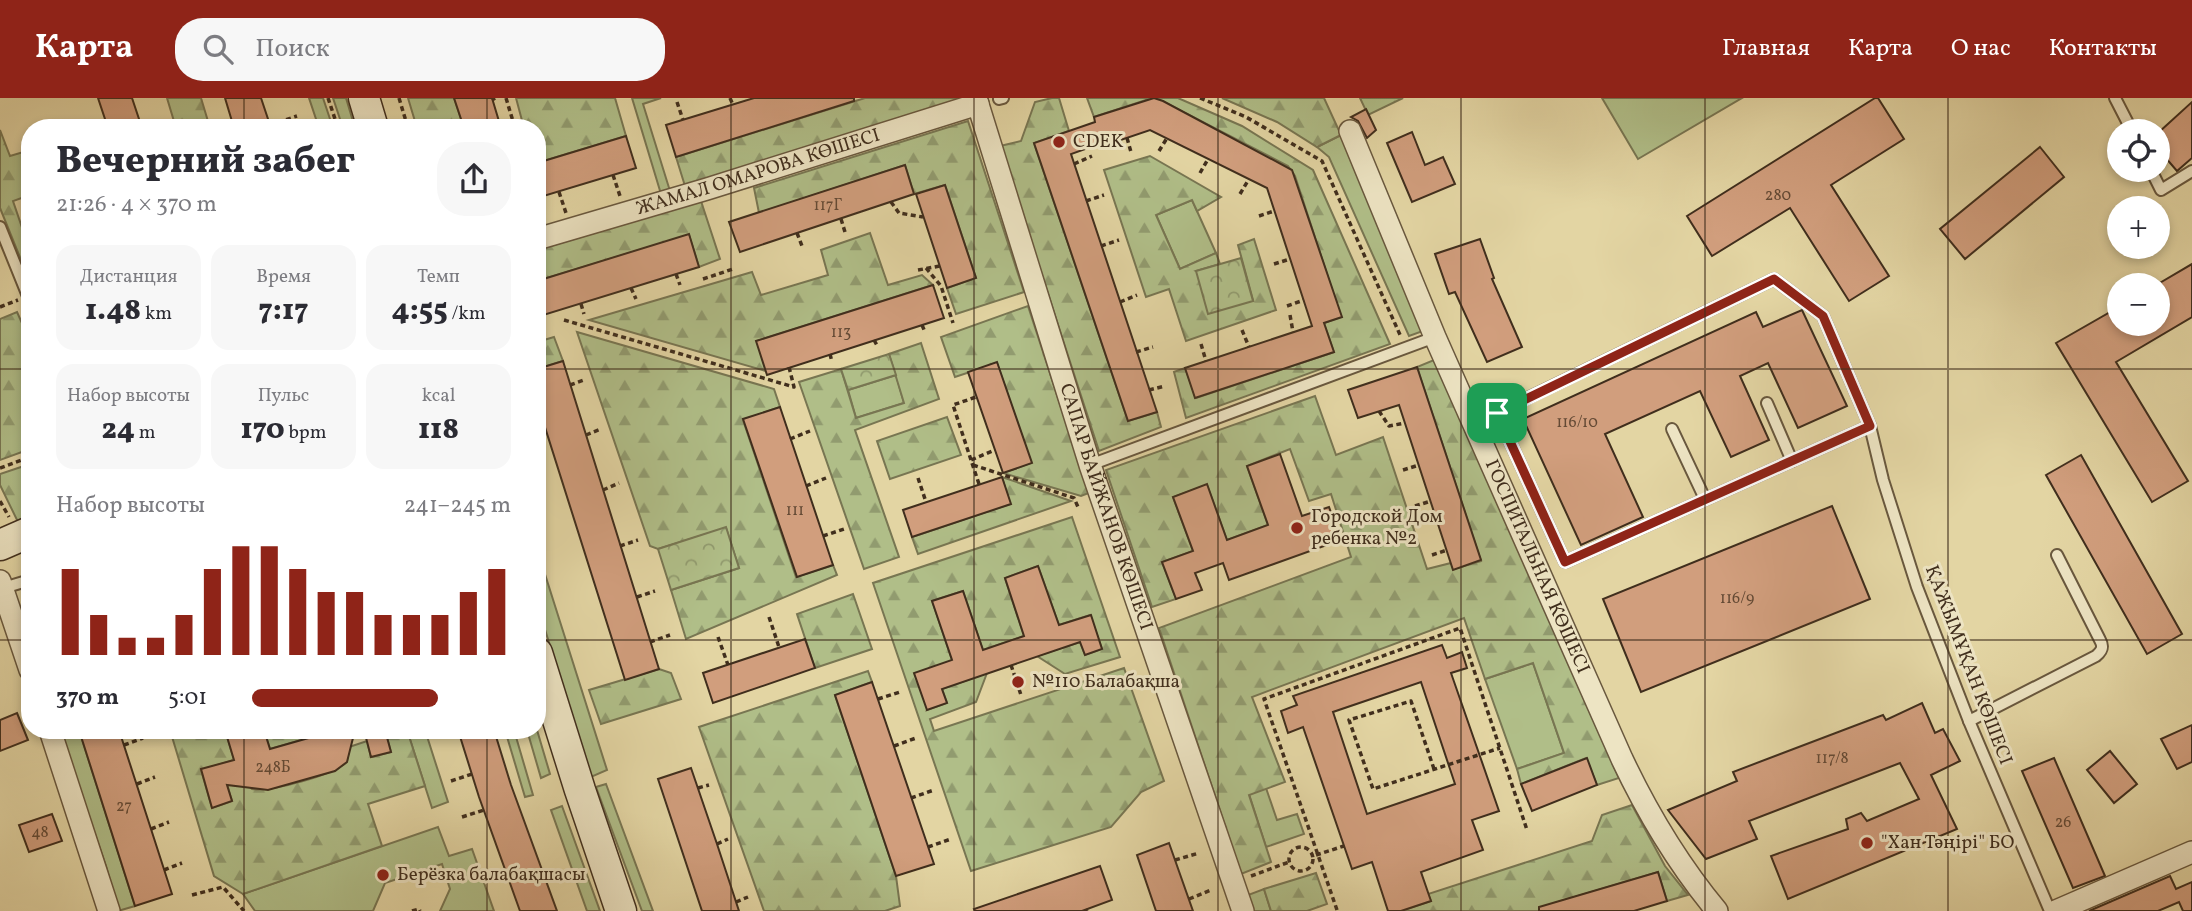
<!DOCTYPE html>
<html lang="ru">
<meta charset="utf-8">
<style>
:root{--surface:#fff;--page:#f7f7f7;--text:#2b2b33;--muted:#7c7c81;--accent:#8f2418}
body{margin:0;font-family:Vollkorn,serif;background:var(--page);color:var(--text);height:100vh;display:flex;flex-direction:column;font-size:26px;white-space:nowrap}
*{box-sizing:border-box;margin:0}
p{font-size:23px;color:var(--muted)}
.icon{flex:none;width:38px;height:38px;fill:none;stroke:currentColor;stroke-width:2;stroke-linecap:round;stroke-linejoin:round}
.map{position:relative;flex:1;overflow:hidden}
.drawer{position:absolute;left:21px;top:21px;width:525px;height:620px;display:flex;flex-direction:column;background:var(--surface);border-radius:28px;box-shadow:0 4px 10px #0003}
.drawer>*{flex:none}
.controls{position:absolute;left:2107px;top:21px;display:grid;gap:14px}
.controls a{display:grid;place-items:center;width:63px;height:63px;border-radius:50%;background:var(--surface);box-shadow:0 4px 10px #0003;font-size:35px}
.pin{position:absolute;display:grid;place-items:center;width:60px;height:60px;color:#fff;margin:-30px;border-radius:14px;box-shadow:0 4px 10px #0006}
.round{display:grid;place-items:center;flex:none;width:74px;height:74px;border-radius:28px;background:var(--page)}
.overview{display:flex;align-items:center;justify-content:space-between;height:119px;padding:0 35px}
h1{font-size:38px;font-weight:800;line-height:52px}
.metrics{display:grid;grid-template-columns:repeat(3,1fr);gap:10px;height:119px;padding:7px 35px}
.metrics div{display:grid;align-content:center;border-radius:18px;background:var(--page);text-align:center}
.metrics b{font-size:30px;font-weight:800}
.metrics small{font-size:19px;font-weight:400}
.metrics p{font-size:19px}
.chart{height:196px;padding:14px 35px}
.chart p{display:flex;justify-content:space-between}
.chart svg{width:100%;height:126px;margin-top:7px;stroke:var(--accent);stroke-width:6}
ul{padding:0 35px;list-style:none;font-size:23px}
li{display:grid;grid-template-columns:112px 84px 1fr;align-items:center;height:52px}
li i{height:18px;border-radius:9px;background:var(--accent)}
header{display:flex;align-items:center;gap:42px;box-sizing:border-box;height:98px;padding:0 35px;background:var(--accent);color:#fff}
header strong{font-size:33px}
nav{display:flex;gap:38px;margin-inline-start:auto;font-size:24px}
.search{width:490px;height:63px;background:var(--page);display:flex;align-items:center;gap:18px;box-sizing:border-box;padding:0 24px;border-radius:28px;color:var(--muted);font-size:26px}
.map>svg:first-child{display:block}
.grass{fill:#b0be88;stroke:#787652;stroke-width:2}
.forest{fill:url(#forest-firs);stroke:#787652;stroke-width:2}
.park{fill:url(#park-crowns);stroke:#787652;stroke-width:2}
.building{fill:#d19e7d;stroke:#402e1d;stroke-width:2;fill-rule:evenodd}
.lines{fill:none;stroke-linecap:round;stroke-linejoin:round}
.lane-casing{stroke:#69583e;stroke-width:14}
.street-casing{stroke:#69583e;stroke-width:24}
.secondary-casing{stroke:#402e1d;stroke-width:33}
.path{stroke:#402e1d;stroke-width:3.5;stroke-dasharray:5 3.5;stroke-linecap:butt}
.lane{stroke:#ede4c3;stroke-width:10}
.street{stroke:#ede4c3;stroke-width:21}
.secondary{stroke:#ede4c3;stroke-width:30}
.route-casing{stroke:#fff;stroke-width:14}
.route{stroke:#8f2418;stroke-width:9}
.grid{fill:none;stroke:#402e1d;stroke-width:2;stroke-opacity:0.55}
.poi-dot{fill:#8f2418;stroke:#ede4c3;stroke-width:2.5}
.labels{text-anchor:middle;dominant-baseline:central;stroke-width:6;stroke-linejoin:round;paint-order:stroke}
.number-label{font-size:16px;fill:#644a35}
.poi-label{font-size:19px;fill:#402e1d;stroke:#ede4c3;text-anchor:start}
.street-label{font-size:19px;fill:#402e1d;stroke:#ede4c3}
</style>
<header>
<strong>Карта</strong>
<div class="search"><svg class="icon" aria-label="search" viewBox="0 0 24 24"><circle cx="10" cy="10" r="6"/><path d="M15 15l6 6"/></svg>Поиск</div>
<nav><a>Главная</a><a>Карта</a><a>О нас</a><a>Контакты</a></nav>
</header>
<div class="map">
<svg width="2192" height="813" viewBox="0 0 2192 813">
<defs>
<pattern id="forest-firs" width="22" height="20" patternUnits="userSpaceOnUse" patternTransform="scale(1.75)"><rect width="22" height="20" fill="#b0be88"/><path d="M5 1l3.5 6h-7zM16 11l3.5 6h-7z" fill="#919b6f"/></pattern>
<pattern id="park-crowns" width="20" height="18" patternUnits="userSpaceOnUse" patternTransform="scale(1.75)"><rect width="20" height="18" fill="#b0be88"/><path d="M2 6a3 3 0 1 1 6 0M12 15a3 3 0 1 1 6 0" fill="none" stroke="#919b6f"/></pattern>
</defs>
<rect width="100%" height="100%" fill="#e3d5a3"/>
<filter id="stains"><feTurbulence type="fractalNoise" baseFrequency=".00286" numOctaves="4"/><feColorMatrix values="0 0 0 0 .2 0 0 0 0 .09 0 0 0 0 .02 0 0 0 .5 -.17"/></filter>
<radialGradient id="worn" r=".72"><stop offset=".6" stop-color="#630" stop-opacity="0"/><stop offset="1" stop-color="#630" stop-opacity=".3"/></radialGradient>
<g class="grass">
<polygon points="309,0 323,0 333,30 319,30"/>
<polygon points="333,0 346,0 355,30 343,30"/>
<polygon points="632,0 661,0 643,6 670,93 661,96"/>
<polygon points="1602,0 1742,0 1638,61"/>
<polygon points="1341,37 1423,233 1409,238 1329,59 1317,49"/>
<polygon points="1192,102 1216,155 1180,171 1156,117"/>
<polygon points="896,277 904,305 856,320 848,292"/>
<polygon points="537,451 607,672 591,679 537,506"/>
<polygon points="1533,565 1564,655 1517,671 1485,581"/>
<polygon points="59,632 79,632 135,808 118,813 106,768"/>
<polygon points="407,632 425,632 448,704 432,710"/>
<polygon points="505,632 514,632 533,697 525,699"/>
<polygon points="527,632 537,632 550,676 541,680"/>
<polygon points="606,686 653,813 642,813 596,689"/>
<polygon points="1266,690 1277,722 1297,716 1304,736 1266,749 1249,696"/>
<polygon points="562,708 600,813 587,813 551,712"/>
<polygon points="438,729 449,758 472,751 494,813 440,813 450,791 442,766 385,785 373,813 255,813 243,796"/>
<polygon points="1264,791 1271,813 1253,813 1248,797"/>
</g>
<g class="forest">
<polygon points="167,0 201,0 210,30 176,30"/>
<polygon points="408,0 454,0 464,30 417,30"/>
<polygon points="516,0 615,0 626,38 537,65 537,30 524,30"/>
<polygon points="865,0 957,0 958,3 685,88 676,59"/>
<polygon points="1052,0 1059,0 1069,33 1034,45 1128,323 1157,314 1161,329 1099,353 1000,48 1021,43 1035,4"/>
<polygon points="1087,0 1178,0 1242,28 1313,72 1390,246 1186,320 1174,274 1185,270 1196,300 1334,254 1324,225 1341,219 1295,78 1288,68 1162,3 1154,0 1146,2 1094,19"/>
<polygon points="1222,0 1324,0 1341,37 1317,49 1277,24"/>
<polygon points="1360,0 1403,0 1368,17"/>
<polygon points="968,23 1024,194 956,216 947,190 976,180 945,87 914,96 905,67 759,115 754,90"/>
<polygon points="0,32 10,58 30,52 30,97 13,103 30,153 30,184 0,110"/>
<polygon points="1150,58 1221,99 1197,113 1192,102 1156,117 1180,171 1216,155 1220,166 1196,173 1253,202 1238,147 1254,141 1276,212 1186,243 1169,191 1146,199 1104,72"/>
<polygon points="701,103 720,161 699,169 689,137 537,183 537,152"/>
<polygon points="870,135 888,187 922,177 933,187 757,243 766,273 589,222 752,174 761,197 828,177 821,152"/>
<polygon points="1028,208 1089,395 1081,398 1003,375 1031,365 997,265 955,279 941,239"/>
<polygon points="17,214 30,243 30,351 0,362 0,221"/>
<polygon points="577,234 774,291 780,309 743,322 796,479 833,467 837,477 686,541 671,492 739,470 726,430 658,451 650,448"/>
<polygon points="554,239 563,263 537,271 537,244"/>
<polygon points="921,245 939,301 855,332 899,459 864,471 799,284 841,271 856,320 904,305 889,256"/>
<polygon points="1434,262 1619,680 1597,687 1586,660 1521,686 1517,671 1564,655 1533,565 1485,581 1464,520 1252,599 1285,684 1249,697 1271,764 1241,776 1159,530 1351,459 1331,396 1309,403 1290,351 1247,368 1268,427 1227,442 1207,387 1173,399 1193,453 1162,464 1176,501 1152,509 1106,372 1315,298 1336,357 1383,339 1427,471 1451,465 1454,471 1481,463 1417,269"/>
<polygon points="947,319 961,357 890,381 877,343"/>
<polygon points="30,366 30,418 18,424 0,387 0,376"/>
<polygon points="1002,379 1071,403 918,456 912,439 1010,406"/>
<polygon points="1072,419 1120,559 1065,576 1037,558 1080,544 1085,557 1102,551 1090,517 1059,527 1038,468 1005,480 1024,538 983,552 963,493 932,503 952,562 927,612 947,605 942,591 987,575 976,604 930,621 934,633 1124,570 1164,683 1141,694 1111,729 971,773 873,485"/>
<polygon points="853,496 872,551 815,570 797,516"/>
<polygon points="659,571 671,575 681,601 601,626 589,592"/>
<polygon points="868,573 872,584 835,597 896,778 900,808 885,813 764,813 699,629"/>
<path d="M170,632h55l9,30 -33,10 11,38 20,-7 -5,-17 21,1 4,4c19,3 81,-14 95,-27l2,-15 18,-6 4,16 20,-5 -6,-22h22l18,56 -57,18 14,42 -139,48 -29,-18z"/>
<polygon points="264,632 310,632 312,639 270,651"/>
<polygon points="1632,707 1665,768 1688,797 1667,803 1658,774 1558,804 1561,813 1401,813 1431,803 1428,796 1592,743 1602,717"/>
<polygon points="1316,775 1327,806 1307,813 1271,813 1264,791"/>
</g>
<g class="park">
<polygon points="1241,160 1253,203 1208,216 1196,173"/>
<polygon points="889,256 896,277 848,292 841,271"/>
<polygon points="726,429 739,470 671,492 658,451"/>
</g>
<g class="building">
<polygon points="98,0 132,0 142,30 108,30"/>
<polygon points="225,0 261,0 271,30 234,30"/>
<polygon points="454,0 492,0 501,30 464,30"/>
<polygon points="754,0 854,0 854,3 676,59 666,27"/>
<polygon points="1154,0 1163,3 1292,72 1342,219 1324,225 1334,254 1195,300 1185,270 1312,228 1267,90 1150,32 1103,48 1102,45 1071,56 1157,314 1128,323 1034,45 1095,24 1094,19"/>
<polygon points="1875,0 1878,0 1904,41 1831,87 1889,178 1849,203 1790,110 1712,158 1687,118"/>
<polygon points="2192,4 2192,60 2177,73 2158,51 2158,35"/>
<polygon points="1366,11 1376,32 1367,40 1358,23 1351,19"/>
<polygon points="1412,34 1425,67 1443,59 1455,86 1412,104 1387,45"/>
<polygon points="626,38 636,70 537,100 537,65"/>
<polygon points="2040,49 2064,79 1965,161 1940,131"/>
<polygon points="905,67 914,96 740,154 729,124"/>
<polygon points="945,87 976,180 947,190 916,96"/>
<polygon points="689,136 699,169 537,219 537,183"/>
<polygon points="1480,141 1494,180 1492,181 1522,249 1487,264 1455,194 1449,196 1435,156"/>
<polygon points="2192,166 2192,219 2116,264 2188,383 2152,404 2056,245 2119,209 2119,226 2158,226 2158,186"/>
<polygon points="933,187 944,220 767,277 756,243"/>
<polygon points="1802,212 1847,308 1798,330 1768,265 1740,278 1769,342 1731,359 1700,293 1605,336 1643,419 1581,447 1523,321 1756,214 1763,229"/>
<polygon points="563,263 659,571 625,582 537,304 537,271"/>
<polygon points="997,264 1032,365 1003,375 968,274"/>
<polygon points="1417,269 1481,462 1453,472 1399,307 1358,320 1348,292"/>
<polygon points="780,309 833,467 797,479 743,321"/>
<polygon points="1280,356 1302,418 1329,409 1341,442 1229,482 1223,465 1195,475 1202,492 1176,501 1162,464 1193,453 1173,399 1207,386 1227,442 1268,427 1247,368"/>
<polygon points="2081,357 2182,536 2147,556 2046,377"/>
<polygon points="1002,379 1011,406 912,439 903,412"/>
<polygon points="1832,408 1870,501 1641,594 1603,501"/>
<polygon points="1038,468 1059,527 1091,517 1102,551 1085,557 1080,544 942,591 947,605 927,612 914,575 952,562 932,503 963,493 983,552 1024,538 1005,480"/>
<polygon points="805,541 815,570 713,605 703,575"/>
<path d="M1442,547l5,13 15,-6 5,16 -16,5 48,138 -27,9 11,30 -62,22 10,29 -30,10h-13l-16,-49 -20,7 -49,-142 -15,6 -7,-22 16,-6 -4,-9zM1421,584l34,102 -88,30 -34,-102z"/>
<polygon points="872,584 934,766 896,778 835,597"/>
<polygon points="1922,605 1935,635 1943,631 1960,663 1931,677 1957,731 1788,801 1771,758 1848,731 1846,721 1861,715 1867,723 1919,701 1900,665 1749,723 1757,741 1706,761 1668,712 1737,683 1733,674 1883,617 1886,622"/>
<polygon points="17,615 28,642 0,653 0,622"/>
<polygon points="2192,627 2192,664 2177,671 2161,641"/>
<polygon points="79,632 119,632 172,796 135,808"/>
<polygon points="225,632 264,632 270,651 312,639 310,632 355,632 347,664 335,673 268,692 227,687 232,703 212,710 201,671 234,662"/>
<polygon points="364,632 385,632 391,654 371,659"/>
<polygon points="458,632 494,632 511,687 557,813 520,813 479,699"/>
<polygon points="2110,653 2137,686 2114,705 2087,672"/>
<polygon points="1587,660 1597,687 1532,713 1521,686"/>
<polygon points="2054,660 2105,778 2073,790 2022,673"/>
<polygon points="691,670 717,746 739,813 702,813 658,681"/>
<polygon points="52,716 62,743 29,754 19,727"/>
<polygon points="1169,745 1193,813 1156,813 1137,757"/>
<polygon points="1100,768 1112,802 1082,813 975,813 974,811"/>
<polygon points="1658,774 1667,803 1634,813 1539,813 1539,809"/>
<polygon points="2170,778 2176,791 2192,784 2192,813 2183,813 2179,804 2158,813 2089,813"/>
</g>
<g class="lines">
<defs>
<g id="lane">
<polyline points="2115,0 2132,33"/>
<polyline points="999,1 1003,0"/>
<polyline points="2151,72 2161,92 2192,73"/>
<polyline points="0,129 30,203"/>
<polyline points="1767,305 1792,363"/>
<polyline points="1474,326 1774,181 1823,218 1870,328 1565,464 1497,315"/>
<polyline points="1870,328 1883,382 1917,489 1969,623 2050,813"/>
<polyline points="1672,331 1705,401"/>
<polyline points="1090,367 1435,239"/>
<polyline points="0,491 30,482"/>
<path d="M1969,623l127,-65c6,-5 8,-9 4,-16l-43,-85"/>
</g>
<g id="street">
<path id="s1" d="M976,0l114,367 153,446"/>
<path id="s2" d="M1350,33l85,206 187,422c26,55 56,105 95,152"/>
<path id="s3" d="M537,141l170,-50 271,-85"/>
<polyline points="0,483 30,572"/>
<polyline points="50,632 109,813"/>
<polyline points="2056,813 2192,754"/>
</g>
<g id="secondary">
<polyline points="364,0 373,30"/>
<polyline points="0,447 30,434"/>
<polyline points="537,555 580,692 621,813"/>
</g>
</defs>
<use href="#lane" class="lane-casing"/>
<use href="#street" class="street-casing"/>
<use href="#secondary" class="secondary-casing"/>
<g class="path">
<polyline points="328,0 338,30"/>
<polyline points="399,0 408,30"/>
<polyline points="506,0 515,30"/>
<polyline points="730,0 733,7"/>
<polyline points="1200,0 1246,19 1322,63 1401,239"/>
<polyline points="492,2 495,0"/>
<polyline points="677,4 683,22"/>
<polyline points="270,27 297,18"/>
<polyline points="1127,40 1131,54"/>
<polyline points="1159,53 1167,40"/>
<polyline points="1074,66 1092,58"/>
<polyline points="1200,75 1208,61"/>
<polyline points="613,77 620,98"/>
<polyline points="559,94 566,115"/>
<polyline points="1240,96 1249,81"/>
<polyline points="1086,103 1104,97"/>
<polyline points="891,104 899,115 923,119"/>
<polyline points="1259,118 1274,113"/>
<polyline points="841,121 845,134"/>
<polyline points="797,135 802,148"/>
<polyline points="1101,148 1119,142"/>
<polyline points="1274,166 1290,161"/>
<polyline points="926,170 941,188 953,225"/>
<polyline points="918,172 940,168"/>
<polyline points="676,176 680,187"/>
<polyline points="703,181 733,171"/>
<polyline points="631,190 636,201"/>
<polyline points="1120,204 1137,197"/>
<polyline points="581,206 584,216"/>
<polyline points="1287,208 1304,202"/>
<polyline points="0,209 18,202"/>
<polyline points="1290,217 1293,234"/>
<polyline points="539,219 543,229"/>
<polyline points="564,222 794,289 789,269"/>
<polyline points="922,227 925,234"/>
<polyline points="1242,232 1249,249"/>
<polyline points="874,242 878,249"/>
<polyline points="1201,246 1206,263"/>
<polyline points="1136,254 1153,249"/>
<polyline points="830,256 832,264"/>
<polyline points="570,287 584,282"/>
<polyline points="1149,292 1165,288"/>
<polyline points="1379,313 1389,328 1405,325"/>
<polyline points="586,337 601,331"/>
<polyline points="790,341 810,333"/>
<polyline points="971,362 953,307 976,299"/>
<polyline points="973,367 1074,400 1078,409"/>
<polyline points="0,370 30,359"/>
<polyline points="1403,372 1419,367"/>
<polyline points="918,380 926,404"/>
<polyline points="979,386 971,362 995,352"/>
<polyline points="806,388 826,380"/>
<polyline points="603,392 619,385"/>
<polyline points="0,403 9,419"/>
<polyline points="1415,408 1431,403"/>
<polyline points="823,438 844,431"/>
<polyline points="620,448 638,442"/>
<polyline points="1432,457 1447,452"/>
<polyline points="637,499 655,493"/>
<polyline points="769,519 779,549"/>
<polyline points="718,539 728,567"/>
<polyline points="650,544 670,537"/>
<polyline points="1011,567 1021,597"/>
<polyline points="878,601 900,594"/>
<polyline points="124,647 143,640"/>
<polyline points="894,648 916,640"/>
<polyline points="1434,671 1411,603 1349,622 1373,691 1500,650"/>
<polyline points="451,683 472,676"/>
<polyline points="137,686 155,679"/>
<polyline points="698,690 709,687"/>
<polyline points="911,700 934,692"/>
<polyline points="462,719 484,712"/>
<polyline points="151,731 169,724"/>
<polyline points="717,746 728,741"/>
<polyline points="928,749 951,741"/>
<circle cx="1301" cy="761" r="12"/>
<polyline points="1316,757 1344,748"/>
<polyline points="1175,762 1199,755"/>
<polyline points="164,772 182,765"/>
<polyline points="1251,778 1289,764"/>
<polyline points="489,782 507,777"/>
<polyline points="192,797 223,789 244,813"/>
<polyline points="1189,801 1211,792"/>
<polyline points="736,804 748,799"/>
<polyline points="1086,811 1087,813"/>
<polyline points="1337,812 1264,601 1460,530 1527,732"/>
<polyline points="412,813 419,811 420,813"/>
</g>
<use href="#lane" class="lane"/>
<use href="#street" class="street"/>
<use href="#secondary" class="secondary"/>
</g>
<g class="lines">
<defs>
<polygon id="route" points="1774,181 1823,218 1870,328 1565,464 1497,315"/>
</defs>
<use href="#route" class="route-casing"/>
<use href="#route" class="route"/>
</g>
<path class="grid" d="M244,0v30M487,0v30M731,0v813M974,0v813M1218,0v813M1461,0v813M1705,0v813M1948,0v813M0,271h30M537,271h1655M0,542h30M537,542h1655M244,632v181M487,632v181"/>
<g class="poi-dot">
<circle cx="1059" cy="44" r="7"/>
<circle cx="1297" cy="430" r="7"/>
<circle cx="1018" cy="584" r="7"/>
<circle cx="1867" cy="745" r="7"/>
<circle cx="383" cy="777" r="7"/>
</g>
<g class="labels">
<g class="number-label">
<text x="1778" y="98">280</text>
<text x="828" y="108">117Г</text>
<text x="841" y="235">113</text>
<text x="1577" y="325">116/10</text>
<text x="795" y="413">111</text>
<text x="1737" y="501">116/9</text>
<text x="1832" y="661">117/8</text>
<text x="273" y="670">248Б</text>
<text x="124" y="709">27</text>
<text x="2063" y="725">26</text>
<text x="40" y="735">48</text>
</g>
<g class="poi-label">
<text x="1073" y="44">CDEK</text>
<text x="1311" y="419">Городской Дом<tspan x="1311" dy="22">ребенка №2</tspan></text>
<text x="1032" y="584">№110 Балабақша</text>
<text x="1881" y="745">"Хан Тәңірі" БО</text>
<text x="397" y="777">Берёзка балабақшасы</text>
</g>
<g class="street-label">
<text stroke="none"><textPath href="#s3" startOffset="231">ЖАМАЛ ОМАРОВА КӨШЕСІ</textPath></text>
<text stroke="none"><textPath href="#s1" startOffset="429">САПАР БАЙЖАНОВ КӨШЕСІ</textPath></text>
<text stroke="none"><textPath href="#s2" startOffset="474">ГОСПИТАЛЬНАЯ КӨШЕСІ</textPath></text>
<text transform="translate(1968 567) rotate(69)">ҚАЖЫМҰҚАН КӨШЕСІ</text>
</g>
</g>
<rect width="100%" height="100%" filter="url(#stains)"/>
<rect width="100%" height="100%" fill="url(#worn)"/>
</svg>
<div class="controls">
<a><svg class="icon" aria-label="locate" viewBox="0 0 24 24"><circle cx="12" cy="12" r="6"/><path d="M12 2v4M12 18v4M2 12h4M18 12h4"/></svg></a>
<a>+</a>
<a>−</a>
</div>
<div class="pin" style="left:1497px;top:315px;background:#1e9e55"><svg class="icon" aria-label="arrive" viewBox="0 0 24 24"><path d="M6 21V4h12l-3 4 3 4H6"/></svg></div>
<section class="drawer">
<div class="overview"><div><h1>Вечерний забег</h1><p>21:26 · 4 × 370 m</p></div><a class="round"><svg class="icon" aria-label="share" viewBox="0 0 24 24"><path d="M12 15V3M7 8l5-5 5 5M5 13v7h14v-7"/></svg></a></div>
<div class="metrics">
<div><p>Дистанция</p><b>1.48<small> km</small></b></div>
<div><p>Время</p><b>7:17</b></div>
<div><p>Темп</p><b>4:55<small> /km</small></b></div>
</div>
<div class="metrics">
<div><p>Набор высоты</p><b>24<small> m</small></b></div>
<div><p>Пульс</p><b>170<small> bpm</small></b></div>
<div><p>kcal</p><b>118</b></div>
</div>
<div class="chart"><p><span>Набор высоты</span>241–245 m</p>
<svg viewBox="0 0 160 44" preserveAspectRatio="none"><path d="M5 44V14M15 44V30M25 44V38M35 44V38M45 44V30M55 44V14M65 44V6M75 44V6M85 44V14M95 44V22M105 44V22M115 44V30M125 44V30M135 44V30M145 44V22M155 44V14"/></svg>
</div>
<ul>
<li><b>370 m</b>5:01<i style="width:72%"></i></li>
</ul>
</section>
</div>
